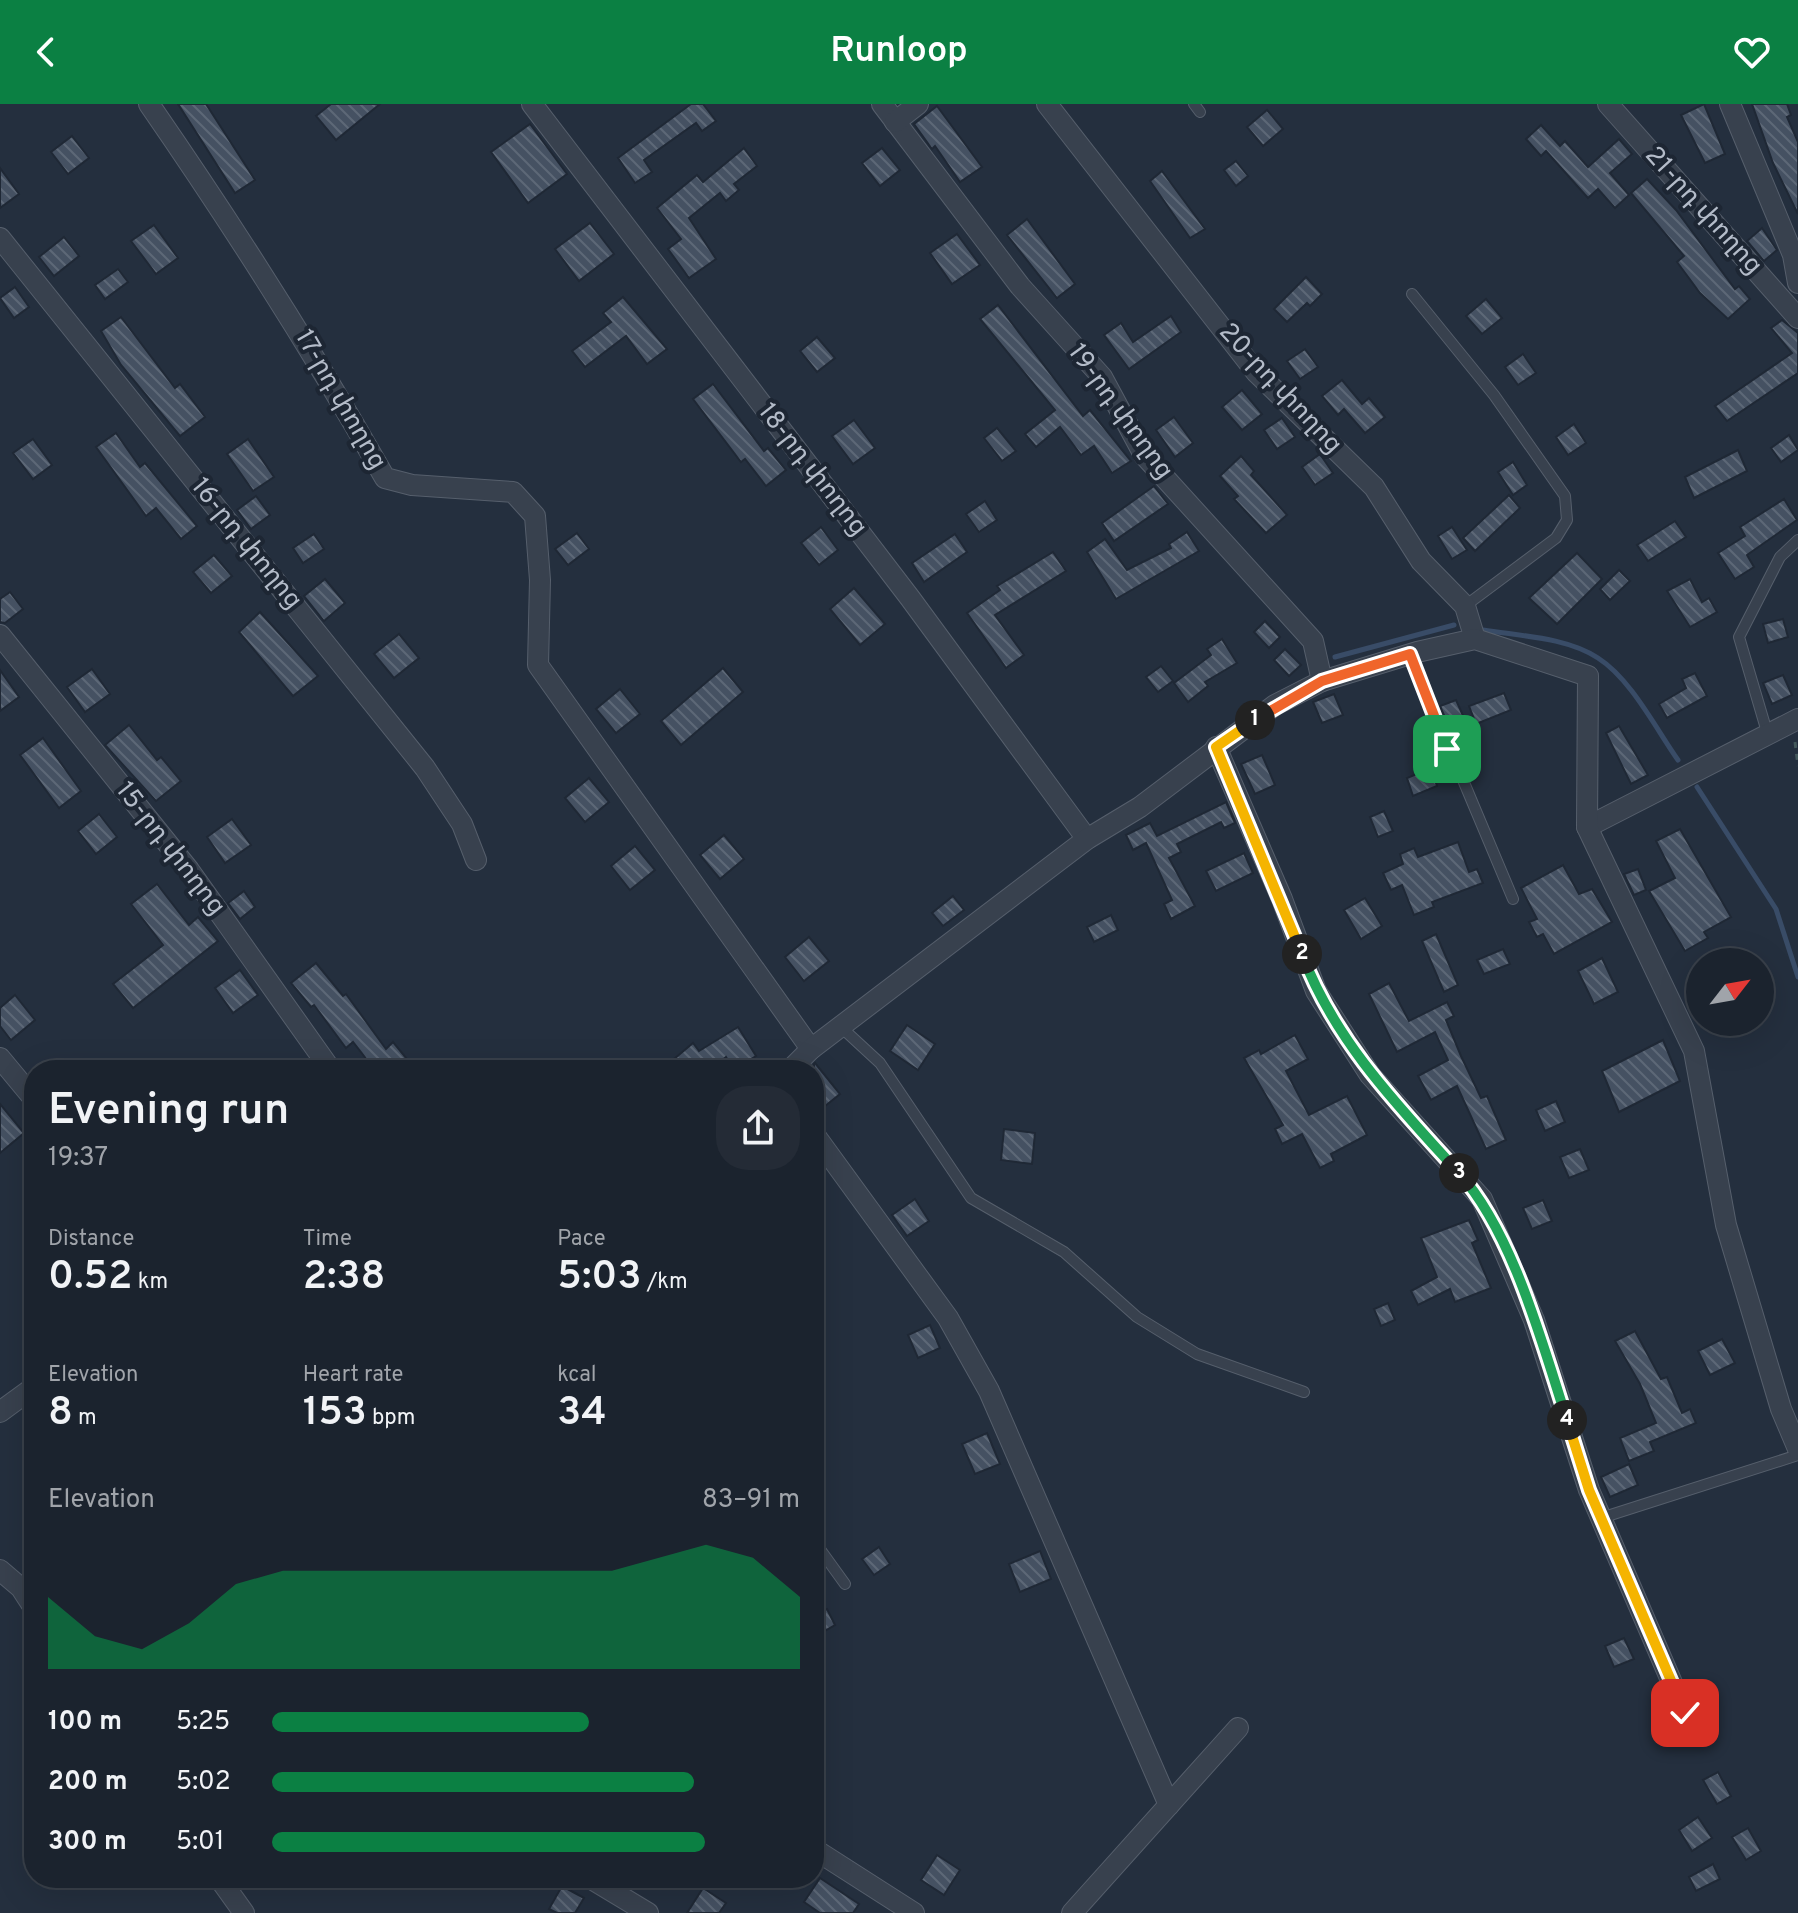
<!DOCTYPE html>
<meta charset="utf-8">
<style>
:root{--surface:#1b232e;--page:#242b36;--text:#f1f3f6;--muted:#a0a4aa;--line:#39404a;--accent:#0b8043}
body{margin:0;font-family:Overpass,"Noto Sans Armenian",sans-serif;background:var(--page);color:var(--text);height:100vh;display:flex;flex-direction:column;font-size:30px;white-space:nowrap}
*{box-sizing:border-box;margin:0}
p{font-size:26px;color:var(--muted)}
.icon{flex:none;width:44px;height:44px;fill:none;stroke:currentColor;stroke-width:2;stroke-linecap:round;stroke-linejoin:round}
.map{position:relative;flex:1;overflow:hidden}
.drawer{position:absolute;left:24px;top:956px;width:800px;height:828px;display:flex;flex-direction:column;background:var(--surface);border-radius:32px;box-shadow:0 8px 32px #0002,0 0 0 2px var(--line)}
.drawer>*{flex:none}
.needle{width:52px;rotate:59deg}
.fabs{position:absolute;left:1686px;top:844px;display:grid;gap:16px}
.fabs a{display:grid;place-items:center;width:88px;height:88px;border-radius:50%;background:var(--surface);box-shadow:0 8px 32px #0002,0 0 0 2px var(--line);font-size:40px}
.pin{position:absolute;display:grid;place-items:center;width:68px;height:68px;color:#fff;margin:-34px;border-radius:16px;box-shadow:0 4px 12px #0006}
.km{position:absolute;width:40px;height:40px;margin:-20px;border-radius:50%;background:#222;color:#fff;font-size:22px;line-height:40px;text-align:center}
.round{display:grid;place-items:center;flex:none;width:84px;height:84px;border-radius:32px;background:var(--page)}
.headline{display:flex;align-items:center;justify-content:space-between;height:136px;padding:0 24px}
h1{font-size:44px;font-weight:600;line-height:60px}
.metrics{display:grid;grid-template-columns:repeat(3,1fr);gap:12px;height:136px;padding:8px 24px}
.metrics div{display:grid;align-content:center}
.metrics b{font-size:40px;font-weight:600}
.metrics small{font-size:22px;font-weight:400}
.metrics p{font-size:22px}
.chart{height:224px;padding:16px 24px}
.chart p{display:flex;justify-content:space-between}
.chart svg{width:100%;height:144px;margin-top:8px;fill:var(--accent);opacity:.7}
ul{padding:0 24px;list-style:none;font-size:26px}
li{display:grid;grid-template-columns:128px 96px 1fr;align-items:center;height:60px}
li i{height:20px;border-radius:10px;background:var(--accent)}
header{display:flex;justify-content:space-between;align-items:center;height:104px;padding:0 24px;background:var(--accent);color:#fff;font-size:36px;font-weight:600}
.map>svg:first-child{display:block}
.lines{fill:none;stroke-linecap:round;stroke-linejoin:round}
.stream{stroke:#394c67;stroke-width:5}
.building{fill:url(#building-back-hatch);stroke:#1f2835;stroke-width:2}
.service-casing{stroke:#565f6c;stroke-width:12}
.minor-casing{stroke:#565f6c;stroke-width:22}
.path{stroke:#44595c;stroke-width:3;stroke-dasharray:6 6;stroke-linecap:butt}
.service{stroke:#38414e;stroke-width:10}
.minor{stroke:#38414e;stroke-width:20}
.split-1-casing{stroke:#fff;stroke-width:16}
.split-2-casing{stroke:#fff;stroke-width:16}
.split-3-casing{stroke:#fff;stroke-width:16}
.split-4-casing{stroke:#fff;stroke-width:16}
.split-5-casing{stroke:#fff;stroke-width:16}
.split-1{stroke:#f0652b;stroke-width:10}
.split-2{stroke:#f5b400;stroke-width:10}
.split-3{stroke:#22a559;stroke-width:10}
.split-4{stroke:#22a559;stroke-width:10}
.split-5{stroke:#f5b400;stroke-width:10}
.labels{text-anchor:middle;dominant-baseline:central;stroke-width:8;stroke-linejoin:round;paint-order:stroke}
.street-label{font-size:26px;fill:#b4bcc9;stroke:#1d2633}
</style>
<header><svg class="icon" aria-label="back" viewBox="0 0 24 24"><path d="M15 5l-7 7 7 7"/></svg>Runloop<svg class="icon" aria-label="heart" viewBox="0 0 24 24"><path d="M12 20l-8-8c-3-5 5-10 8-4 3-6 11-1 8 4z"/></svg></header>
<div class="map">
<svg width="1798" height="1809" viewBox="0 0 1798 1809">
<defs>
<pattern id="building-back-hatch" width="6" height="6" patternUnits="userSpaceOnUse" patternTransform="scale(2)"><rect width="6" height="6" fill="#455162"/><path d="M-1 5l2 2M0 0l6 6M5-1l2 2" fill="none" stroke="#5d6877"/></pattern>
</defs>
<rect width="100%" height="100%" fill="#242f3e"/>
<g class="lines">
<g class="stream">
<path d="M1483,526c36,6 83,7 115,28 33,21 58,71 80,102"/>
<polyline points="1335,553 1454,521"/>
<polyline points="1697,683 1776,805 1798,873"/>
</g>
</g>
<g class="building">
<polygon points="178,0 206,0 255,76 235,89"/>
<polygon points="331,0 380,0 336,36 316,12"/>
<polygon points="691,0 703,0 716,17 702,27 696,19 644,56 652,68 635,79 618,54"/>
<polygon points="1704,0 1725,50 1705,59 1681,11"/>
<polygon points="1752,0 1787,0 1791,11 1787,13 1798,38 1798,110 1773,59"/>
<polygon points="937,2 982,63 960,78 935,42 932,45 914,20"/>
<polygon points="1267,6 1283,25 1263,42 1247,23"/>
<polygon points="530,20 567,70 528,99 491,48"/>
<polygon points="1541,21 1560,42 1565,37 1588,63 1619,35 1632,50 1610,69 1629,91 1615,104 1598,85 1588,94 1546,47 1541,52 1526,35"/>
<polygon points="72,32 89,54 68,70 51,48"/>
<polygon points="744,44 757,62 734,80 739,86 726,97 720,89 689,114 716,155 689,174 668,145 681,135 657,104 697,71 703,78"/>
<polygon points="882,44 900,66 880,82 862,59"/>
<polygon points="1236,57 1248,72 1236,82 1224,66"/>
<polygon points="0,64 19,90 0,104"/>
<polygon points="1162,67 1205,125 1190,134 1150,77"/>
<polygon points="1647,75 1676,106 1735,185 1739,182 1750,195 1728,215 1700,189 1677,158 1684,152 1631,89"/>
<polygon points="1027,115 1075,180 1057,194 1007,131"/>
<polygon points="590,119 614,150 579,177 555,145"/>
<polygon points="154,121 178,154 156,170 131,137"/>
<polygon points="1762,124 1777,146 1764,157 1747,137"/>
<polygon points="957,130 980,161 952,180 930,149"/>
<polygon points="64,133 79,152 54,172 39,153"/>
<polygon points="118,165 128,178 105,195 95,181"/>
<polygon points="1306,173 1322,190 1310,202 1307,199 1287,218 1274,205"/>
<polygon points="15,183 29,203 14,214 0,194"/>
<polygon points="623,193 667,245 647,260 626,232 585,263 572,247 611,218 603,209"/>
<polygon points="1486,195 1502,214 1482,230 1466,212"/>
<polygon points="998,201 1083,312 1090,306 1131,357 1112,369 1094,342 1081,351 1060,323 1036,343 1025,330 1055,306 980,215"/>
<polygon points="1171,212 1181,228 1129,265 1104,231 1121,219 1133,238"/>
<polygon points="121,213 175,284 180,280 205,313 180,332 121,261 101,227"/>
<polygon points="1782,216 1798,229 1798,269 1727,317 1715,302 1792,249 1771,224"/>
<polygon points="817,233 835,254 817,268 800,247"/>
<polygon points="1305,245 1318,263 1300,275 1287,257"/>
<polygon points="1523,250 1536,269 1518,281 1505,263"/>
<polygon points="1342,276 1362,300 1369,294 1385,313 1365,329 1344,305 1338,311 1322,292"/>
<polygon points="713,280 764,347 768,344 786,366 766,382 745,355 741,358 693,295"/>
<polygon points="1242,286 1262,310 1242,326 1222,303"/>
<polygon points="1174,313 1193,339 1175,353 1156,326"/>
<polygon points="1282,314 1295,333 1277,345 1264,326"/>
<polygon points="854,316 875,344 853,360 832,332"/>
<polygon points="1574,320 1586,339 1568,351 1556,333"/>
<polygon points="997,324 1016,347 1002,357 984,334"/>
<polygon points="116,329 140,363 145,359 197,422 181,435 156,404 146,412 96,343"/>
<polygon points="1789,331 1798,346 1781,358 1771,344"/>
<polygon points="33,335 52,361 33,375 13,349"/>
<polygon points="248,335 274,373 253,387 227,350"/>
<polygon points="1738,346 1747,367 1694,394 1685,373"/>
<polygon points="1320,350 1333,369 1315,381 1302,363"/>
<polygon points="1241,352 1254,367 1251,371 1287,411 1266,429 1234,395 1238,392 1220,372"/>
<polygon points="1513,358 1527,381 1513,391 1498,368"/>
<polygon points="1154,382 1168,400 1114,437 1102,419"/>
<polygon points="1509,391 1520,404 1475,447 1463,434"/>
<polygon points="256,392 270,411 251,425 237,406"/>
<polygon points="1784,395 1797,416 1747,451 1754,463 1735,475 1718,449 1745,432 1740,423"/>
<polygon points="985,397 997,416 979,428 966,410"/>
<polygon points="1675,417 1686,433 1648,457 1637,441"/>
<polygon points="821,423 838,446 819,461 801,439"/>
<polygon points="1452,423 1467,446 1452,455 1438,432"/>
<polygon points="1187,428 1199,447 1116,495 1087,448 1105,435 1127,466 1171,444 1169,440"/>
<polygon points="577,429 589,445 568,461 555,445"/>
<polygon points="314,430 324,445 303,459 293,444"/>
<polygon points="955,430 967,448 924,478 912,459"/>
<polygon points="1053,448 1066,467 995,511 1024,551 1006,564 967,509 1000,486 997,482"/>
<polygon points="1577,449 1602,475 1557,520 1529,494"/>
<polygon points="214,451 232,472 211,489 193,468"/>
<polygon points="1619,466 1630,477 1610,496 1600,485"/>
<polygon points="325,475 345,499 324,517 304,492"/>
<polygon points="1690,475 1702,498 1709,494 1717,508 1690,523 1667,487"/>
<polygon points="854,484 885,520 860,541 830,505"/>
<polygon points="10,488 23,505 5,519 0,518 0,495"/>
<polygon points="260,508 318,572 293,592 239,528"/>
<polygon points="1783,515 1788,533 1768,539 1763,520"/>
<polygon points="1265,517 1280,533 1269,544 1254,528"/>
<polygon points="399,530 419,554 394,574 374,550"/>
<polygon points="1222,535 1237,559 1205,578 1208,582 1188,598 1174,579 1211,551 1207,545"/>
<polygon points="1285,545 1301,561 1289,572 1274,556"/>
<polygon points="1161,562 1173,577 1158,588 1146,573"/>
<polygon points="723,564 743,588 681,641 661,617"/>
<polygon points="92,565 110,590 85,608 67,583"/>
<polygon points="0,566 19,593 0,607"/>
<polygon points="1695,569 1707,592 1667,614 1659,600 1686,584 1682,575"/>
<polygon points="1783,571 1792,591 1772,600 1763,579"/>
<polygon points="620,585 640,610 616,629 596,605"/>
<polygon points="1504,589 1511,606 1476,620 1469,602"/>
<polygon points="1334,590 1343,611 1322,619 1313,598"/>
<polygon points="1456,596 1465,616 1449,623 1440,602"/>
<polygon points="129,621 157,656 161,653 181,677 156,697 105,641"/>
<polygon points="1619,622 1648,671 1631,680 1606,629"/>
<polygon points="43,634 81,687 59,704 20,651"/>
<polygon points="1262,651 1275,681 1255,690 1241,660"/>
<polygon points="1431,664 1437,682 1413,692 1407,674"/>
<polygon points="589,674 609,698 585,718 565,694"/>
<polygon points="1226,698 1235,719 1224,724 1221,718 1177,740 1181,748 1169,754 1195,802 1171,815 1164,800 1172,796 1146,739 1133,746 1126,731 1150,719 1157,732"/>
<polygon points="1384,707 1393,727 1378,733 1370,713"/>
<polygon points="99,710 117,733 96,750 78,727"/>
<polygon points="232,715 251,741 225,759 207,733"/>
<polygon points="1680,725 1731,813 1704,828 1708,834 1685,847 1649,787 1675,774 1656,737"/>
<polygon points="724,731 744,755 720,775 700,751"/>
<polygon points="1458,738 1469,768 1477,765 1483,779 1432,798 1434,803 1414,811 1402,781 1391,786 1383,769 1403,760 1400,750 1414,744 1418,753"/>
<polygon points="635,742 655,766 630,786 611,762"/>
<polygon points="1244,749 1253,769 1216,787 1206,767"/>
<polygon points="1563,761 1579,790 1592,785 1612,818 1554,850 1543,830 1537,833 1529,818 1537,815 1521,784"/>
<polygon points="1638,765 1646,786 1634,791 1624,770"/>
<polygon points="157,780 189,821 198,813 218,837 133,904 113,880 163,841 131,800"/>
<polygon points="244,787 255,803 240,815 228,799"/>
<polygon points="953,792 964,806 943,822 932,809"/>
<polygon points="1365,794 1382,822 1361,835 1344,806"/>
<polygon points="1111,811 1118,826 1094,838 1087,823"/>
<polygon points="1436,830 1458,881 1444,888 1422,837"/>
<polygon points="809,833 829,857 804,877 785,853"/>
<polygon points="1503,845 1510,860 1484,870 1477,856"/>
<polygon points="1602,854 1618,888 1594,900 1578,867"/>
<polygon points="316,859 343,892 346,890 386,945 393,938 416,966 375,966 353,938 346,944 314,901 311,903 291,879"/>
<polygon points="240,866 258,891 233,909 215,884"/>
<polygon points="1389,879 1409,917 1447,898 1454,912 1446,916 1461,952 1481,994 1487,992 1506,1036 1486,1045 1457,982 1431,996 1418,972 1448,956 1435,928 1397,948 1369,890"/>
<polygon points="15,891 35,916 11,936 0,922 0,904"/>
<polygon points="907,921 935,940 918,966 890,947"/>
<polygon points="738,923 756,952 734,966 726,953 710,966 661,966 693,939 699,947"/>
<polygon points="1295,931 1308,955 1286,967 1309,1011 1347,992 1367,1031 1331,1050 1334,1057 1320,1064 1302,1030 1282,1040 1275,1025 1283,1021 1244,954 1259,946 1261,950"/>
<polygon points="1663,936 1680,977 1619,1008 1602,967"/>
<polygon points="815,959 840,990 814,1011 814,960"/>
<polygon points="1556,997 1565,1018 1545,1027 1536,1006"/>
<polygon points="0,1000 24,1029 0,1049"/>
<polygon points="1004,1025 1035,1029 1032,1060 1001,1056"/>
<polygon points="1580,1045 1589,1066 1569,1074 1560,1053"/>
<polygon points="915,1095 929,1117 907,1132 892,1111"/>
<polygon points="1543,1096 1552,1117 1532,1125 1523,1104"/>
<polygon points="1469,1116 1478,1136 1472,1139 1491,1184 1455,1198 1450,1185 1418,1201 1411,1187 1437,1173 1421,1134"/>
<polygon points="1388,1199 1395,1216 1381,1222 1374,1205"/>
<polygon points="930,1221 940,1244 918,1254 908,1231"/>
<polygon points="1635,1227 1661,1275 1667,1273 1682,1309 1690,1305 1696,1319 1650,1338 1654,1347 1629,1357 1620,1334 1656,1319 1640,1280 1615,1237"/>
<polygon points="1722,1235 1735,1259 1710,1271 1698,1247"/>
<polygon points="987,1329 1000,1360 975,1370 962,1340"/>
<polygon points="1629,1360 1638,1381 1610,1393 1601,1373"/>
<polygon points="879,1443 890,1460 874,1471 862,1455"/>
<polygon points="1040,1447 1051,1475 1020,1488 1009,1460"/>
<polygon points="827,1505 835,1521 814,1533 814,1511"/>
<polygon points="1624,1534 1634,1555 1614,1563 1605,1542"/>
<polygon points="1718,1668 1731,1692 1717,1700 1703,1676"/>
<polygon points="1698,1713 1712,1734 1692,1747 1679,1726"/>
<polygon points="1748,1724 1761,1747 1746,1756 1732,1733"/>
<polygon points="937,1751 960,1766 944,1791 921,1776"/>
<polygon points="1713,1760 1720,1775 1696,1787 1689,1773"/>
<polygon points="820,1774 859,1800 853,1809 820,1809 804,1798"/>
<polygon points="562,1782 584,1794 575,1809 557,1809 549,1805"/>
<polygon points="703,1784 726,1799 719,1809 687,1809"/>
</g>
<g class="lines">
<defs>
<g id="service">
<polyline points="1194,0 1200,8"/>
<polyline points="1412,190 1494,291 1565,392 1567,416 1556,434 1465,502"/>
<polyline points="1410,550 1513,795"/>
<polyline points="1767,628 1739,533 1780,453 1798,436"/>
<polyline points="841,923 880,959 971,1094 1064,1148 1137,1213 1197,1250 1304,1288"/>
<polyline points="1601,1414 1798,1351"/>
<polyline points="814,1437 845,1480"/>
</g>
<g id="minor">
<path d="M149,0c85,123 162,244 236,374l27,7 101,7 22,24 5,64 -2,85 273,384"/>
<polyline points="532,0 910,494 1087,735"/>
<polyline points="882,0 1020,182 1102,273 1144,351 1313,537 1322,577"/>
<polyline points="1047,0 1256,268 1374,383 1421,457 1465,502 1475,535"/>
<polyline points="1608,0 1798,214"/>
<polyline points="1730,0 1793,151 1798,179"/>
<polyline points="895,18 918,0"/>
<polyline points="0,134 425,664 462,720 476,756"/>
<polyline points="0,531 189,766 331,966"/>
<polyline points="1216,643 1282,795 1316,887 1370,971 1482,1095 1534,1216 1589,1386 1685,1609"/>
<polyline points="1587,723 1798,615"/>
<polyline points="0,954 34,995"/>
<polyline points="790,966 811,945 1087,735 1140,703 1275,601 1322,577 1417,548 1475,535 1588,572 1587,723 1694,947 1726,1121 1781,1305 1798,1345"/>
<polyline points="814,1030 948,1214 989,1287 1169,1701"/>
<polyline points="0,1308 34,1283"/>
<polyline points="0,1466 21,1484 34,1504"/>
<polyline points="814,1745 914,1809"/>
<polyline points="219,1774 244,1809"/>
<polyline points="590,1774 648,1809"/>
<polyline points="1072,1809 1238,1624"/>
</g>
</defs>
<use href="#service" class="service-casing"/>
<use href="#minor" class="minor-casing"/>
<polyline class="path" points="1795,638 1798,662"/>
<use href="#service" class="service"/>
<use href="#minor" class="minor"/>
</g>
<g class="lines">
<defs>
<polyline id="split-1" points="1255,616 1322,577 1410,550 1447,645"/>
<polyline id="split-2" points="1255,616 1216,643 1302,850"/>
<path id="split-3" d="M1302,850c32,86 96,152 157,219"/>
<path id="split-4" d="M1459,1069c54,60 83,170 108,247"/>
<polyline id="split-5" points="1567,1316 1589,1386 1685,1609"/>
</defs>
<use href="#split-1" class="split-1-casing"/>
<use href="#split-2" class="split-2-casing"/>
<use href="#split-3" class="split-3-casing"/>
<use href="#split-4" class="split-4-casing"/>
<use href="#split-5" class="split-5-casing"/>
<use href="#split-1" class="split-1"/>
<use href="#split-2" class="split-2"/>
<use href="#split-3" class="split-3"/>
<use href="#split-4" class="split-4"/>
<use href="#split-5" class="split-5"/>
</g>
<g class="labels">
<g class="street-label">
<text transform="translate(1703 107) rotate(48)">21-րդ փողոց</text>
<text transform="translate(1280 285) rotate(47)">20-րդ փողոց</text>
<text transform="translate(340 296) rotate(60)">17-րդ փողոց</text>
<text transform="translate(1120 308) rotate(54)">19-րդ փողոց</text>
<text transform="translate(812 366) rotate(52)">18-րդ փողոց</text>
<text transform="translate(246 440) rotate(51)">16-րդ փողոց</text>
<text transform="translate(170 745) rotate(52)">15-րդ փողոց</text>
</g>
</g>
</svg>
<div class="fabs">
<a><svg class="needle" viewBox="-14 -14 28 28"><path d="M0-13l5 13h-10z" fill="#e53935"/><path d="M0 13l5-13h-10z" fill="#a0a4aa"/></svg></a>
</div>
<div class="pin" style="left:1447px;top:645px;background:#1e9e55"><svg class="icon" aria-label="arrive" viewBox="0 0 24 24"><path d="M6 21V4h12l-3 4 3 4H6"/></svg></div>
<div class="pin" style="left:1685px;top:1609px;background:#d93025"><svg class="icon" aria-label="check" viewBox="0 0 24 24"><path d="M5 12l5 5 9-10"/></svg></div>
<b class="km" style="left:1255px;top:616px">1</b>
<b class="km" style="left:1302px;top:850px">2</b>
<b class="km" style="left:1459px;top:1069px">3</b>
<b class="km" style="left:1567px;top:1316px">4</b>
<section class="drawer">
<div class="headline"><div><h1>Evening run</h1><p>19:37</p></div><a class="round"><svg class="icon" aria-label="share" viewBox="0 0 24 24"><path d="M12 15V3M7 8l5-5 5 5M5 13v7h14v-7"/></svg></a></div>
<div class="metrics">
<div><p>Distance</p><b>0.52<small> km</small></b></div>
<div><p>Time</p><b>2:38</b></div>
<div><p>Pace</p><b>5:03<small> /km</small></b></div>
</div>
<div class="metrics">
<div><p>Elevation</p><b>8<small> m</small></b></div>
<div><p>Heart rate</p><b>153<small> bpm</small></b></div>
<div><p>kcal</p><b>34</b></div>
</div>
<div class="chart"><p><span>Elevation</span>83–91 m</p>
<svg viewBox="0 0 160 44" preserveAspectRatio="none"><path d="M0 44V22L10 34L20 38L30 30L40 18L50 14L60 14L70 14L80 14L90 14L100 14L110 14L120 14L130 10L140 6L150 10L160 22V44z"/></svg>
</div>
<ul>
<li><b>100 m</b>5:25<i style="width:60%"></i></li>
<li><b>200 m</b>5:02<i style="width:80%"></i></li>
<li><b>300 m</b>5:01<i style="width:82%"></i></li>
</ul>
</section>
</div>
